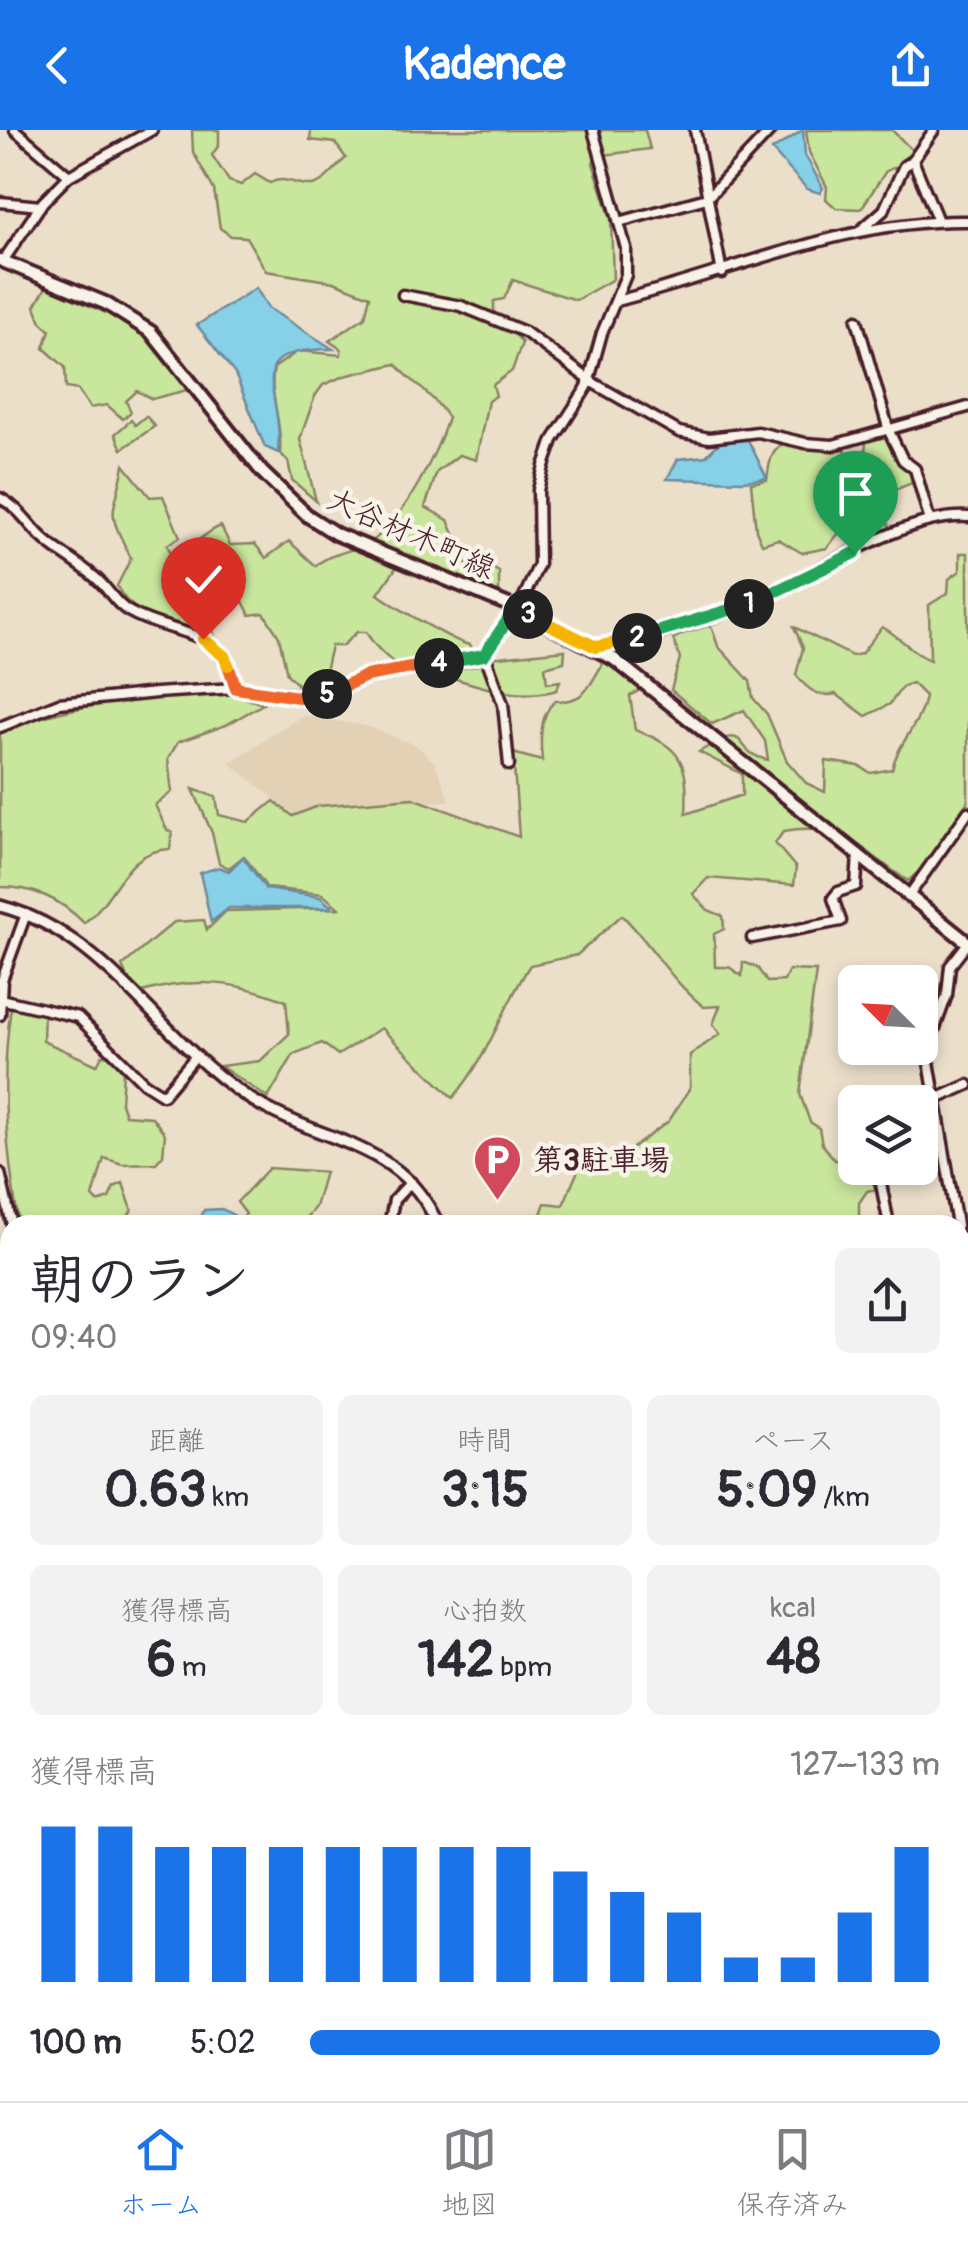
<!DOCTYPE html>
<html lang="ja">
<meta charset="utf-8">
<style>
:root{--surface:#fff;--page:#f2f2f3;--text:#2b2b33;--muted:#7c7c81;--line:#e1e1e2;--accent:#1a73e8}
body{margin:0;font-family:Pangolin,"Klee One",sans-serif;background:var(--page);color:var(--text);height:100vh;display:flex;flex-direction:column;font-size:38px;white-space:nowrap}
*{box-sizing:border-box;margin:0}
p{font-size:32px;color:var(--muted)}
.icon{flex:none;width:55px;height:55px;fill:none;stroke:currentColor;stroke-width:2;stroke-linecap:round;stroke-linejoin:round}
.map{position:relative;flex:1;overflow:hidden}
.drawer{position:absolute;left:0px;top:1085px;width:970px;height:888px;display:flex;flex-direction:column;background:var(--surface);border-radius:30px 30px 0 0;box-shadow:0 5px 15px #0003}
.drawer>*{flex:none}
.needle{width:65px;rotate:294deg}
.controls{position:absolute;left:838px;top:835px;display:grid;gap:20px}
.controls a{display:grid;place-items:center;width:100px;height:100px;border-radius:15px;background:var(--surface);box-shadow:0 5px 15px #0003;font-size:50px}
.pin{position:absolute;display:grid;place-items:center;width:85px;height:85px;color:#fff;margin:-102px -42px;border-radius:50% 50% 50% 0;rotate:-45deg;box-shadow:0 0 10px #0007}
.pin .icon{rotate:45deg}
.km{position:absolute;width:50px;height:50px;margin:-25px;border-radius:50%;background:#222;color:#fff;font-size:28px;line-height:50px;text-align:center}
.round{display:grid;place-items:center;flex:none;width:105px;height:105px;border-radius:15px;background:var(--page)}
.head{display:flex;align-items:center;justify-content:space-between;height:170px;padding:0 30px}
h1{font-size:55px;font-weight:700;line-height:75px}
.stats{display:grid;grid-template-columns:repeat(3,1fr);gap:15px;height:170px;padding:10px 30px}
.stats div{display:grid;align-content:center;border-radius:15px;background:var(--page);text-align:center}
.stats b{font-size:50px;font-weight:700}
.stats small{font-size:28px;font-weight:400}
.stats p{font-size:28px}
.chart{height:280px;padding:20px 30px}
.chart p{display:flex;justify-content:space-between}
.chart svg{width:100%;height:180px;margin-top:10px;stroke:var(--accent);stroke-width:6}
ul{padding:0 30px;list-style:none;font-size:32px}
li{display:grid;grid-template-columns:160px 120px 1fr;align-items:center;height:75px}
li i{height:25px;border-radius:12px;background:var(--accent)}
header{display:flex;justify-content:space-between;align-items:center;height:130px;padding:0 30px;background:var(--accent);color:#fff;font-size:45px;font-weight:700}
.dock{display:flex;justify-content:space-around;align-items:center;height:140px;border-top:2px solid var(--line);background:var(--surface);font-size:28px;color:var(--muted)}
.dock a{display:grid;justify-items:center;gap:5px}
.dock .active{color:var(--accent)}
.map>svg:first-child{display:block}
.built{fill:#e2d1b5}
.green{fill:#c9e69d;stroke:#8a8264;stroke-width:2.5}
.water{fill:#87d1e8;stroke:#6f8a9c;stroke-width:2.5}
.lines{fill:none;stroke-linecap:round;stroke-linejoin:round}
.minor-casing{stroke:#4a1f2b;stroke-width:15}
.tertiary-casing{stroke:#4a1f2b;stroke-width:16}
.secondary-casing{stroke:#4a1f2b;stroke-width:18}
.minor{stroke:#f7f3e8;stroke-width:8}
.tertiary{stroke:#f7f3e8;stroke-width:9}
.secondary{stroke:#f7f3e8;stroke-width:10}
.split-1-casing{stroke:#fff;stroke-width:20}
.split-2-casing{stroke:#fff;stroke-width:20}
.split-3-casing{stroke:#fff;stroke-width:20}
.split-4-casing{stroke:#fff;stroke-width:20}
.split-5-casing{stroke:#fff;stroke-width:20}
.split-6-casing{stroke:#fff;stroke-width:20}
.split-7-casing{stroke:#fff;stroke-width:20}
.split-1{stroke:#22a559;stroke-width:12}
.split-2{stroke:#22a559;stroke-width:12}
.split-3{stroke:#f5b400;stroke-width:12}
.split-4{stroke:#22a559;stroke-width:12}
.split-5{stroke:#f0652b;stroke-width:12}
.split-6{stroke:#f0652b;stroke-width:12}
.split-7{stroke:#f5b400;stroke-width:12}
.labels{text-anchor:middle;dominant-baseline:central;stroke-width:9;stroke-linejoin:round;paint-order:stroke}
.street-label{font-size:30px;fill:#4a1f2b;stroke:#f7f3e8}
.poi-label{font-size:30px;font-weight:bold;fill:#4a1f2b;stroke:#f7f3e8;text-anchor:start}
</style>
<header><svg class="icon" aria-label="back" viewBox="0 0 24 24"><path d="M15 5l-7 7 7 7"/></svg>Kadence<svg class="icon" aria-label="share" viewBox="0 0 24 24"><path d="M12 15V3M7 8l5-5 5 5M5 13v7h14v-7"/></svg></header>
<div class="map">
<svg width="968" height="1971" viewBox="0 0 968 1971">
<rect width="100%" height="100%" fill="#ebdfca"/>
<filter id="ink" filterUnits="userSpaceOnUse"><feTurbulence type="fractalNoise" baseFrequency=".01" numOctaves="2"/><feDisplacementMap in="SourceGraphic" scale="20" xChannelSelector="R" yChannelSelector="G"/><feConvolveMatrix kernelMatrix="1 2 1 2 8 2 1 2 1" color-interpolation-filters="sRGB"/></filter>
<g filter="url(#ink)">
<polygon class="built" points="303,585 366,596 416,615 435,633 450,671 335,674 298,687 229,633"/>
<g class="green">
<path d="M192,0h27v15l-7,10 17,26 12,4 14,-11 15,9c15,-8 26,3 42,2 13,-2 24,-19 34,-27l-11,-15 -25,-3 1,-10h334l5,19 -54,7 -3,7 18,56 2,60 -37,21 -63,-20 -9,19 -10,2v23l20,8 8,11 -10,28 -19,14 3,11 -8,5 -12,59 -17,-5 -22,17 -12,35 23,13 23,55h12l9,-7 7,4v25l-94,-42 -27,39c13,10 75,48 92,51l10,14 85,-9 -1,12 -19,5 2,16 13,-2 -3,9c-40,11 -76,-4 -114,-15 -10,-3 -22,2 -31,-2 -19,-8 -36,-24 -46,-41h-9l-15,14h-11l-5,21 8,18 -11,7 -17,1 -19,-19 -8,-37 -15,-24 -14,2 -25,-48 -38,13 26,50 2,13c-34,-21 -81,-20 -98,-57l14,-28c-27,-52 -17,-40 -7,-93l26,32 13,-1 17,41 -13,8 6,12c19,-7 29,-24 48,-31l9,19 25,-1 11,14 23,-17 27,25c13,-14 41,-14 57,-26 31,-21 64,-87 75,-122 -14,-23 -35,-34 -52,-54l-52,12 -21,9 -8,11 -15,43 16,62 -24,-21 -4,-19 -8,-8c3,-29 -12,-59 -6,-85l24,-17 43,4v-6l-12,-8 36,-24 5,-21 -36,-14 -68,-11 -20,-34 -15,-1 -11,-8 -6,-38 -21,-38z"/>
<polygon points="806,0 892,0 914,22 906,32 886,41 861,79 836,78 826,69 827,57 809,22"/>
<polygon points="46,157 132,194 149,207 191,259 152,269 137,261 126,271 131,282 123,289 107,275 90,278 78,260 66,258 65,237 44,218 50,200 41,192 35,176"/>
<polygon points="146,286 155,296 122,319 115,304 131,290 135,295"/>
<path d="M885,306l32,45 -40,16 13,31 -13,9 -12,-12 -14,7 -9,-3 -15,19 -25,5 -24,-14 -16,5 -6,-14 -5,-47 16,-3c2,-15 3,-30 18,-37l30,7 30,-1 10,28 16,10 21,-6 -13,-1 -14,-27 1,-12z"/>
<path d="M960,423h8v248l-42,64 -18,16c-48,-31 -64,-61 -124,-50l-9,12 21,25 -2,17 -86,-7 -15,16 15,16 15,6 1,13 -10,5 1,33h14l13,9 1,-14 14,5 10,15 17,-1 5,-11 27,1 -16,123 10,28 9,6 3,16 13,16 20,-1v9l16,1 4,20 -8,2 -8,12v22h-322l8,-22 18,2 17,-39 38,-7 51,-38 21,-33v-33l30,-21 -7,-10 7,-18 -16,1c-36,-29 -50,-60 -82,-92l-45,40 -47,10c-28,44 -42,93 -77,133l-72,-70 -43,27 -16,-12 -28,11 -26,44 -48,-32 40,-5 29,-27 -3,-33c-50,-20 -92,-24 -144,-9l-13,-9 -7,-17 52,-44 30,-2 3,10 19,-19 113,-3 -17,-14 -55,-6 -23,-32 -15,12 -10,-5 -7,-30 -19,-44 23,8 3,18 29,7 26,-21 19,15 25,-10 95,-8 106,39 -6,-84 29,8c-2,-20 -3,-46 13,-60 32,1 33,-15 49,-39l38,27 -12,7 5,34c50,18 53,35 51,84l56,-19v-21l-43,-22c56,-34 29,0 69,8l-3,-19 -21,-31 -32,14 -41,-34 9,-32 -7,-19 32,-16 7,5 6,18 32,35 3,17 14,16 20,47 19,22 19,9 1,-31 33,5 12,7 21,-4c6,-27 29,-45 33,-73l-13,-13 -10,4 -12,17 -24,12 -30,-22c-18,4 -29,-5 -40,-19l7,-27 -9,-21 58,29 9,-2 21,-27c18,9 31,27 48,33l-1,-55 19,-12 1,-14 11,-8z"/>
<path d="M232,564l31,10 -37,21 -48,17 -10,17 4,33 -17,13 12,25 5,2 -2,17c-46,1 -53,49 -86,74 -24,-24 -50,-36 -84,-36v-155c69,-30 157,-37 232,-38z"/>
<path d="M24,876l20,4 -1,31 54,24 5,-10 9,1 12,16 -2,31 4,12 27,2 13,17 -2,21 -7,8 -34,1 -18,-6 -11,39 5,5 11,-4 5,-11 9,-4 9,27 -9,15h-104c-13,-73 -19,-145 -8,-218z"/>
<polygon points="269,1038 325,1042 315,1077 300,1095 237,1095 246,1084 237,1072"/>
<polygon points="0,1208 10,1217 10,1962 227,1962 235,1971 0,1971"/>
<polygon points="408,1963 548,1963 549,1971 406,1971"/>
</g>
<g class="water">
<polygon points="803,0 805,25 823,58 820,63 807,59 772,20"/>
<path d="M256,158l12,20 65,41c-97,0 -48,41 -55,104l-13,-6 -30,-73 -38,-49z"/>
<polygon points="747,308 767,348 744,351 667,349 678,329 706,326 721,311"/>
<polygon points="243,727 266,759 320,767 333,778 229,778 211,792 200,743 219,737 229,741"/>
<polygon points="222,1079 241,1089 239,1095 198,1095 204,1080"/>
<polygon points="78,1963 124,1963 126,1971 82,1971"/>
</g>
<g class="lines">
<defs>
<g id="minor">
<polyline points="15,0 69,46"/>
<polyline points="695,0 722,143"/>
<polyline points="934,0 913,30 938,91"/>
<polyline points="0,72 40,76"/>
<polyline points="619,92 707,68 771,0"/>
<polyline points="860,101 884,80 904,36 913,30"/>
<polyline points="5,128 43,72 69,46 152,0"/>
<polyline points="403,165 461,176 525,202 595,254 679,302 709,308 758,302 805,313 833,315 968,277"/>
<path d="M616,171c117,-29 229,-82 352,-80"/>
<polyline points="857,190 889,301 903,330 915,339 929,388"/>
<path d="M0,368c21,11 29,28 45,42 18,16 40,26 56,43 10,10 15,21 27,28 46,27 92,12 107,77"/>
<path d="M595,517c51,-10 100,-21 148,-41 64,-26 158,-93 225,-89"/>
<polyline points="485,525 503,574 509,635"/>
<polyline points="0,597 59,573 156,563 235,558 321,567 366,546 476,529 492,516 524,467 539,434 538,360 544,336 553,310 587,257 602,203 626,145 626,118 593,0"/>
<polyline points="908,767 968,682"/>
<polyline points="752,808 841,791 833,768 838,762 856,756 858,724"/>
<polyline points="0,869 78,887 144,953 163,965 195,927"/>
<polyline points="0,885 2,850 26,784"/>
<polyline points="934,970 968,955"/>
<polyline points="920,997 938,993"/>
<polyline points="878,1038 889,1095"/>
<polyline points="0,1043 12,1095"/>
<polyline points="389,1095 394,1070 411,1052"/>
<polyline points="957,1095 927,920 947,865 950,836 968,813"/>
<polyline points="960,1107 968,1108"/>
<polyline points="960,1133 960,1210"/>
<polyline points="960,1235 968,1235"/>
<polyline points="657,1971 657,1962"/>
</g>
<g id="tertiary">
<path d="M0,776c115,30 165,148 266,202 68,37 138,38 172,117"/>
<polyline points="960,1620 968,1618"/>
<polyline points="896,1971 898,1962"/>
</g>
<polyline id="secondary" points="0,130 105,173 151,202 262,342 308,386 336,404 516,478 614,529 968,813"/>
</defs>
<use href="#minor" class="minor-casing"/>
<use href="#tertiary" class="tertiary-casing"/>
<use href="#secondary" class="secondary-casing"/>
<use href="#minor" class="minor"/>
<use href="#tertiary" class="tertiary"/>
<use href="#secondary" class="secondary"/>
</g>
</g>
<g class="lines" filter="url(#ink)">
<defs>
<polyline id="split-1" points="749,474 855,423"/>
<polyline id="split-2" points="637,508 749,474"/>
<polyline id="split-3" points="528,484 596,517 637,508"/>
<polyline id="split-4" points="439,533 484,525 516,478 528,484"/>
<polyline id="split-5" points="327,564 366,546 439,533"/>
<polyline id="split-6" points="228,535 236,558 312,569 327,564"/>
<polyline id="split-7" points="203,509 224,526 228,535"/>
</defs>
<use href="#split-1" class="split-1-casing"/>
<use href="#split-2" class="split-2-casing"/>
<use href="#split-3" class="split-3-casing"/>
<use href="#split-4" class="split-4-casing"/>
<use href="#split-5" class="split-5-casing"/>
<use href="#split-6" class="split-6-casing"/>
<use href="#split-7" class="split-7-casing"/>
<use href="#split-1" class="split-1"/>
<use href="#split-2" class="split-2"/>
<use href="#split-3" class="split-3"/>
<use href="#split-4" class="split-4"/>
<use href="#split-5" class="split-5"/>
<use href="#split-6" class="split-6"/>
<use href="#split-7" class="split-7"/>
</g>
<defs>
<symbol id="parking-pin" viewBox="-11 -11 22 30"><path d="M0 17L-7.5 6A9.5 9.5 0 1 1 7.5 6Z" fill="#d1495b" stroke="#f7f3e8"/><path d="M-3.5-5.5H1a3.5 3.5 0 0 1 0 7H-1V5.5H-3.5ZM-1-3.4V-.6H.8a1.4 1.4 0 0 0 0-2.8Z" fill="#fff"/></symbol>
</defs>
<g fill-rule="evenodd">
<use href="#parking-pin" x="470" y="1002" width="55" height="75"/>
</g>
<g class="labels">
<g class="street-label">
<text transform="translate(411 404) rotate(24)">大谷材木町線</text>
</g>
<g class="poi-label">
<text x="533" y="1030">第3駐車場</text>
</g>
</g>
</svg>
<div class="controls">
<a><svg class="needle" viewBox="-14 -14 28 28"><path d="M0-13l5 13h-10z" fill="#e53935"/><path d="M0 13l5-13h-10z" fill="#7c7c81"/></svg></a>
<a><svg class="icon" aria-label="layers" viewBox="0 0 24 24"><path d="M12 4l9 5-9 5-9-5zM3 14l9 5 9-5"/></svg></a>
</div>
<div class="pin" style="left:855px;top:423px;background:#1e9e55"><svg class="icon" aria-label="arrive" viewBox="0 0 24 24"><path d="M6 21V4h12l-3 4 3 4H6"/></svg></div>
<div class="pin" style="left:203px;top:509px;background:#d93025"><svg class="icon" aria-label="check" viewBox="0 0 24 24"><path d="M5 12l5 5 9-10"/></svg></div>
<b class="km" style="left:749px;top:474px">1</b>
<b class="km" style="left:637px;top:508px">2</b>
<b class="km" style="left:528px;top:484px">3</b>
<b class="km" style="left:439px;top:533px">4</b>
<b class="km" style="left:327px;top:564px">5</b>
<section class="drawer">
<div class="head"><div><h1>朝のラン</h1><p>09:40</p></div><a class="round"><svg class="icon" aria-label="share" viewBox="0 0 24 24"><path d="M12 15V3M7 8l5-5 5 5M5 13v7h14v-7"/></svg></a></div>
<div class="stats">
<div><p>距離</p><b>0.63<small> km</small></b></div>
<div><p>時間</p><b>3:15</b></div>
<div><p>ペース</p><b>5:09<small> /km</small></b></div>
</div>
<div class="stats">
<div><p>獲得標高</p><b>6<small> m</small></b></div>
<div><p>心拍数</p><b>142<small> bpm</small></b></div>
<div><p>kcal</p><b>48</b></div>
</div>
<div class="chart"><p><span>獲得標高</span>127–133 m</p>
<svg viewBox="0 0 160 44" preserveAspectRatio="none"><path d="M5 44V6M15 44V6M25 44V11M35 44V11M45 44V11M55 44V11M65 44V11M75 44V11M85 44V11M95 44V17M105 44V22M115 44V27M125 44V38M135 44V38M145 44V27M155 44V11"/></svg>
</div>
<ul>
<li><b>100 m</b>5:02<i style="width:100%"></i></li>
</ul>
</section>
</div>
<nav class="dock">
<a class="active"><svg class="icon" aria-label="home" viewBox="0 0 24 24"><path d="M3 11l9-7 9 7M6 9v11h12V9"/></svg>ホーム</a>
<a><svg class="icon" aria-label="map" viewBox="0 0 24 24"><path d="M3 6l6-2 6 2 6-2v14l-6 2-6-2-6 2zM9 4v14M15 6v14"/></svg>地図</a>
<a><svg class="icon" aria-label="saved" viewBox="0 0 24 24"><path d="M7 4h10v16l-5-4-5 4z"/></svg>保存済み</a>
</nav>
